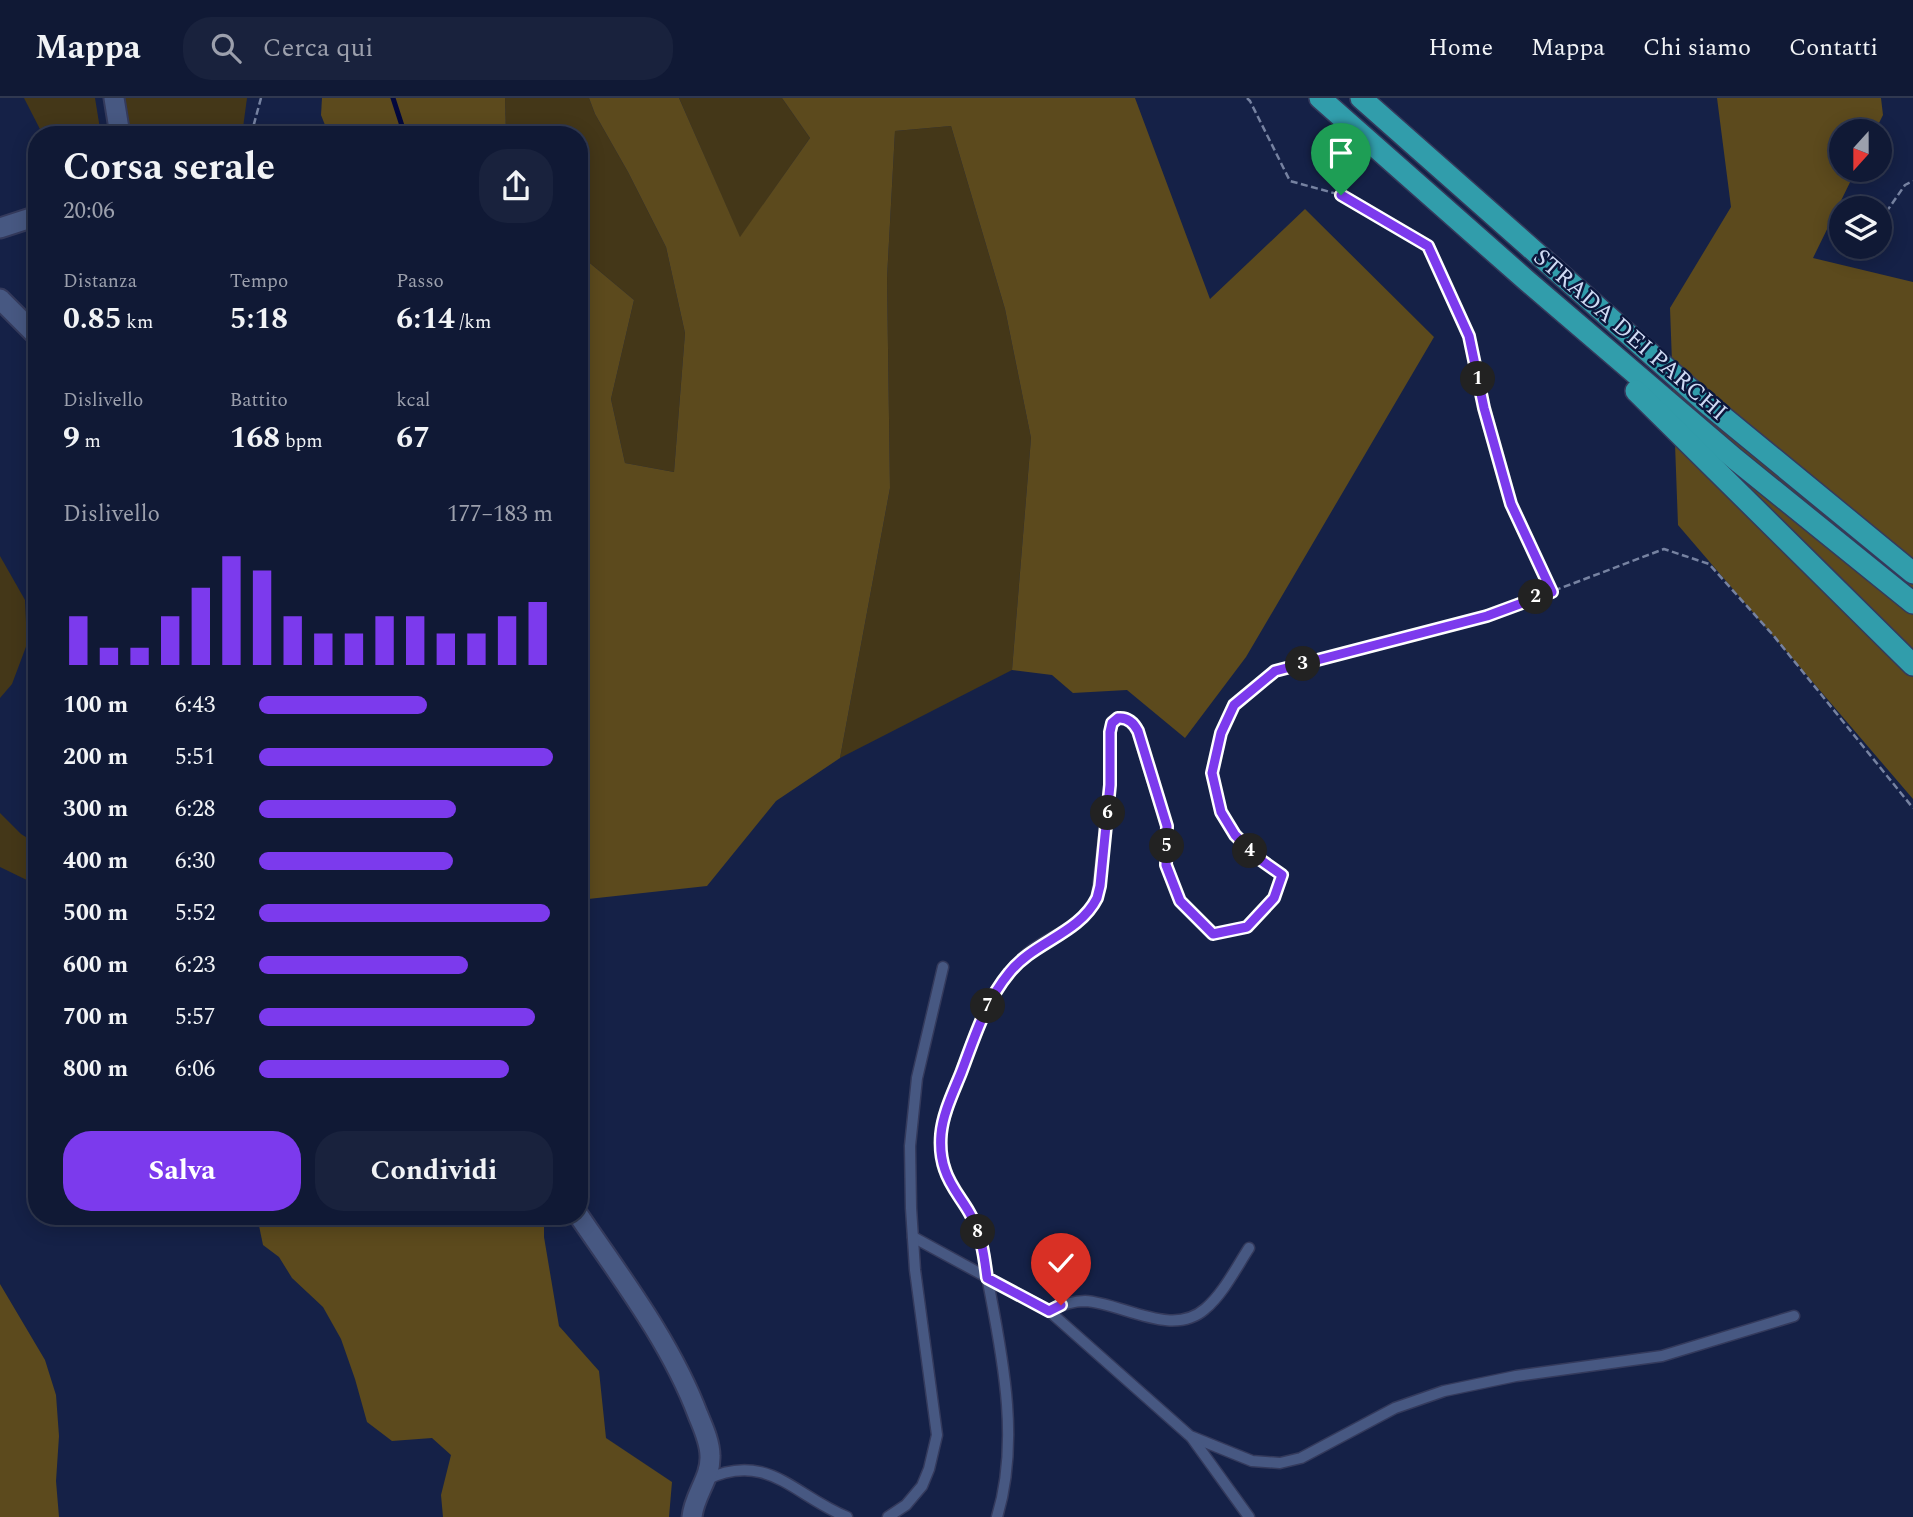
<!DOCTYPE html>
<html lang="it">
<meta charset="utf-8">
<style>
:root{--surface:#101935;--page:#19223d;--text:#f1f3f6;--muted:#9ca0ad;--line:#303850;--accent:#7c3aed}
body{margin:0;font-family:Spectral,serif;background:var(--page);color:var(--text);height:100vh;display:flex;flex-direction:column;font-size:26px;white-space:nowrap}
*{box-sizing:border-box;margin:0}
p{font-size:23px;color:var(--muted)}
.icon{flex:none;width:38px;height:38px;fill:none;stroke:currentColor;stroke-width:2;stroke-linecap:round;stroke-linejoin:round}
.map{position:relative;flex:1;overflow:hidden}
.sheet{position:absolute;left:28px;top:28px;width:560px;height:1099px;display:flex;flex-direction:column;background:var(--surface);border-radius:28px;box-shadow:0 4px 18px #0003,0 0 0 2px var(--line)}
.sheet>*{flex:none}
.needle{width:46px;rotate:201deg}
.fabs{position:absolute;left:1829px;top:21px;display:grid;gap:14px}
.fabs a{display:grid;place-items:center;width:63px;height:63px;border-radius:50%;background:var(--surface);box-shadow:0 4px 18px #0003,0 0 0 2px var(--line);font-size:35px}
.pin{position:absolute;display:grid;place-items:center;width:60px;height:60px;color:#fff;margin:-72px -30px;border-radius:50% 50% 50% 0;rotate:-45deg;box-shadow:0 0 7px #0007}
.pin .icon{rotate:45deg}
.km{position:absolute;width:35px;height:35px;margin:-18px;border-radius:50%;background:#222;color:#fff;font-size:19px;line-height:35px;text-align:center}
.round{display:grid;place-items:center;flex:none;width:74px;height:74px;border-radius:28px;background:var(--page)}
.overview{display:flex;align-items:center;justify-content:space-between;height:119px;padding:0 35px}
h1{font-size:38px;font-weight:700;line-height:52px}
.figures{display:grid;grid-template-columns:repeat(3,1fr);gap:10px;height:119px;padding:7px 35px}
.figures div{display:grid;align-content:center}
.figures b{font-size:30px;font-weight:700}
.figures small{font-size:19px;font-weight:400}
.figures p{font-size:19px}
.chart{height:196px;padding:14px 35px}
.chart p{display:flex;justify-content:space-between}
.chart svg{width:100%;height:126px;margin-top:7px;stroke:var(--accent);stroke-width:6}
.primary-button{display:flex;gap:14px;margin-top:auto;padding:14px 35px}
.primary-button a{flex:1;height:80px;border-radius:28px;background:var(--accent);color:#fff;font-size:28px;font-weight:700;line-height:80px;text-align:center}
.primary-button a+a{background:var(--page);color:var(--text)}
ul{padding:0 35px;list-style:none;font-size:23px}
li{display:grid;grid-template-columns:112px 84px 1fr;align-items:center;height:52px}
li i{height:18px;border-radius:9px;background:var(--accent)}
header{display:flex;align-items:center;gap:42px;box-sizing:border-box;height:98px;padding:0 35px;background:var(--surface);border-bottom:2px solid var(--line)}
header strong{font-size:33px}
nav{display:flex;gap:38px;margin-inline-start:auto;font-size:24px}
.search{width:490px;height:63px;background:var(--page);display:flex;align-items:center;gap:18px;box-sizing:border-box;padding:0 24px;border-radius:28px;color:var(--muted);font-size:26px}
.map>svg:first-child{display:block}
.green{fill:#443718}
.forest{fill:#5c4a1d}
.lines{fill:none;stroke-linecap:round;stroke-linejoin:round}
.stream{stroke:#03083d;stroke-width:5}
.service-casing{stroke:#343a5c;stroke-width:13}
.minor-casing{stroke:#343a5c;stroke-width:23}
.motorway-casing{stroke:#343a5c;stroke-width:24}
.path{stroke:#7682a1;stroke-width:2.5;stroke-dasharray:7 3.5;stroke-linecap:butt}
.service{stroke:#475882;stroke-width:10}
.minor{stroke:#475882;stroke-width:19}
.motorway{stroke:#319dab;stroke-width:21}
.route-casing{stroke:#fff;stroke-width:14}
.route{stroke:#7c3aed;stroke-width:9}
.labels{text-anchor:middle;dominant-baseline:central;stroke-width:5;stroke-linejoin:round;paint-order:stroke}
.street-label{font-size:24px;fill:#cfdaf3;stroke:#0c173c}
</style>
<header>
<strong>Mappa</strong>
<div class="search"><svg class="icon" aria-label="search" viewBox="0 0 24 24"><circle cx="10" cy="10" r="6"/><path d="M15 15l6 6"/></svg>Cerca qui</div>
<nav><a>Home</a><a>Mappa</a><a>Chi siamo</a><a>Contatti</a></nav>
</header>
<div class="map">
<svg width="1913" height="1419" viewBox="0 0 1913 1419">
<rect width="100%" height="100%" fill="#152147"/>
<g class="green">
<polygon points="24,0 95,0 101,37 43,37"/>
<polygon points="123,0 247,0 242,37 129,37"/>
<polygon points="505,0 589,0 595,16 628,74 666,149 685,235 674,374 625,365 611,301 634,202 579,156 579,37 506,37"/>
<polygon points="679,0 782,0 810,40 740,140"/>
<polygon points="951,28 1005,211 1031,340 1012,572 840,660 890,390 887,180 895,33"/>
<polygon points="0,458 25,502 27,546 12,586 0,600"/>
<polygon points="0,715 21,736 37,746 37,787 0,769"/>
</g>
<g class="forest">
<polygon points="322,0 505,0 506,37 329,37 321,17"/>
<polygon points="589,0 679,0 740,139 810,40 782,0 1135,0 1210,201 1305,111 1434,239 1246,559 1185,640 1127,592 1073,595 1052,577 1012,572 1031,340 1005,211 951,28 895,33 887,180 890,390 840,660 776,703 707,788 579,802 579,156 634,202 611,301 625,365 674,374 685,235 666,149 628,74 595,16"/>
<polygon points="1717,0 1881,0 1883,17 1875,33 1841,33 1841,72 1856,72 1813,160 1913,184 1913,701 1678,427 1670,210 1731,109"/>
<polygon points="257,1118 544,1118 544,1139 559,1228 599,1273 606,1340 672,1384 669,1419 443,1419 441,1397 451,1357 432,1340 392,1343 367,1324 355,1281 341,1241 323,1209 292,1180 279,1159 263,1147"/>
<polygon points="0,1186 45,1262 56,1297 59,1338 56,1383 59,1419 0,1419"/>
</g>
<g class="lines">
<polyline class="stream" points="393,0 405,37"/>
<defs>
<g id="service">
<polyline points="913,1139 1049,1213 1190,1338 1252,1363 1280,1365 1301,1360 1395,1310 1444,1293 1516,1278 1662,1258 1794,1218"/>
<path d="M1049,1213c12,-6 23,-10 36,-10 37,2 87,37 120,8 18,-15 31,-41 44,-61"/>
<polyline points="1192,1340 1249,1419"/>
<path d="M705,1382c63,-30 89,16 142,37"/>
<polyline points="888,1419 906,1407 922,1388 929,1371 937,1337 915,1172 911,1110 910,1048 917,980 943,869"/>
<path d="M997,1419c22,-72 7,-153 -7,-225 -4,-19 -5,-39 -11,-58 -15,-44 -48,-58 -36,-112 5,-19 13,-37 20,-55 15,-40 30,-85 65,-114 23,-18 55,-26 69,-55l13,-113v-53l3,-9 5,-5h8l10,9 31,99"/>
</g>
<g id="minor">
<polyline points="114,0 120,37"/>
<polyline points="0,130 37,118"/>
<polyline points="0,201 37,238"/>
<path d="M579,1118c43,63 92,127 119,199 5,12 12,27 12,41 1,22 -16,39 -18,61"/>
</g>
<g id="motorway">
<polyline points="1320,0 1526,182 1735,361 1913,505"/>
<polyline points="1361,0 1706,305 1913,475"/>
<polyline points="1636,293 1913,567"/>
</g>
</defs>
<use href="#service" class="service-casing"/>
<use href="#minor" class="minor-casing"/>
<use href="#motorway" class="motorway-casing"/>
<g class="path">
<polyline points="1247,0 1250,3 1290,83 1341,97 1428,148 1469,238 1484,310 1511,406 1552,494"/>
<polyline points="251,37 261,0"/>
<polyline points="1880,123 1905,87 1913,83"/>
<polyline points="1865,152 1867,149"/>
<polyline points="1167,740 1166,767 1180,803 1213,836 1247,829 1274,800 1282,777 1258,760 1235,737 1221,714 1212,675 1221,635 1233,607 1275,573 1487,518 1664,451 1709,466 1773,537 1913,710"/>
</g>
<use href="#service" class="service"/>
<use href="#minor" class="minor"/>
<use href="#motorway" class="motorway"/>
</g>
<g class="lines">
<defs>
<path id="route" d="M1061,1207l-12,6 -62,-33c-3,-24 -6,-46 -18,-66 -8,-14 -19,-26 -24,-42 -4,-11 -5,-24 -4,-36 2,-21 12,-41 20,-61 13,-34 24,-71 48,-100 24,-31 70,-39 88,-75l3,-12 10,-101v-53l2,-9 6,-5c10,-1 16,5 20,13l29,95 -1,39 14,36 33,33 34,-7 27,-29 8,-23 -24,-17 -23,-23 -14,-23 -9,-39 9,-40 13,-28 41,-34 212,-55 65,-24 -41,-88 -27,-96 -15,-72 -41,-90 -87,-51"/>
</defs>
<use href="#route" class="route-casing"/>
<use href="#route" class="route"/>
</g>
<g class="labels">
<g class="street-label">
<text transform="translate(1630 237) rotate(41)">STRADA DEI PARCHI</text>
</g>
</g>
</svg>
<div class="fabs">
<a><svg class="needle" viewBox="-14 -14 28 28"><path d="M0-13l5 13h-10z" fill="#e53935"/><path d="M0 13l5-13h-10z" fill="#9ca0ad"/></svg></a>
<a><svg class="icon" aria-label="layers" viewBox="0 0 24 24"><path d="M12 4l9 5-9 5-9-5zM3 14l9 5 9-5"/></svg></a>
</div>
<div class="pin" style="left:1341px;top:97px;background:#1e9e55"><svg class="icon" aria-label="arrive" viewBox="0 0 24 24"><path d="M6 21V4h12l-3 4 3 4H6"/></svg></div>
<div class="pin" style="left:1061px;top:1207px;background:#d93025"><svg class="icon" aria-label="check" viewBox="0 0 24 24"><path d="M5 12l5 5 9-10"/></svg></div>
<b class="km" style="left:1478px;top:281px">1</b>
<b class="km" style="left:1536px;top:499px">2</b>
<b class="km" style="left:1303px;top:566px">3</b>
<b class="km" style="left:1250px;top:753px">4</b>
<b class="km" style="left:1167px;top:748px">5</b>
<b class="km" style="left:1108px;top:715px">6</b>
<b class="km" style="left:988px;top:908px">7</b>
<b class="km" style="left:978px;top:1134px">8</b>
<section class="sheet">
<div class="overview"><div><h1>Corsa serale</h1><p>20:06</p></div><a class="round"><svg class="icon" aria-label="share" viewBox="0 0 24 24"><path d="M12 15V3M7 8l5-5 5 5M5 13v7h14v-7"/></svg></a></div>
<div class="figures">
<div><p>Distanza</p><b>0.85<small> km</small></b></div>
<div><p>Tempo</p><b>5:18</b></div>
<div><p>Passo</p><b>6:14<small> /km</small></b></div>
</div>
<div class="figures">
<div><p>Dislivello</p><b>9<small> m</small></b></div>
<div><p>Battito</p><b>168<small> bpm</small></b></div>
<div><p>kcal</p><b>67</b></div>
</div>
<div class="chart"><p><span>Dislivello</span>177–183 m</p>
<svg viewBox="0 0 160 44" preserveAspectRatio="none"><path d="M5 44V27M15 44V38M25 44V38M35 44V27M45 44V17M55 44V6M65 44V11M75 44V27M85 44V33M95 44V33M105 44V27M115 44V27M125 44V33M135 44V33M145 44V27M155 44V22"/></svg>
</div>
<ul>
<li><b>100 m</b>6:43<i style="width:57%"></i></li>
<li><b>200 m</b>5:51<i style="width:100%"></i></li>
<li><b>300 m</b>6:28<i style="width:67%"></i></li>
<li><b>400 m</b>6:30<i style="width:66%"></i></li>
<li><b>500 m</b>5:52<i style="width:99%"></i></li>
<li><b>600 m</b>6:23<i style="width:71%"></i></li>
<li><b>700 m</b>5:57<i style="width:94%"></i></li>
<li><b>800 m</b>6:06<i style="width:85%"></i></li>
</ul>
<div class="primary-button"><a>Salva</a><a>Condividi</a></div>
</section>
</div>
